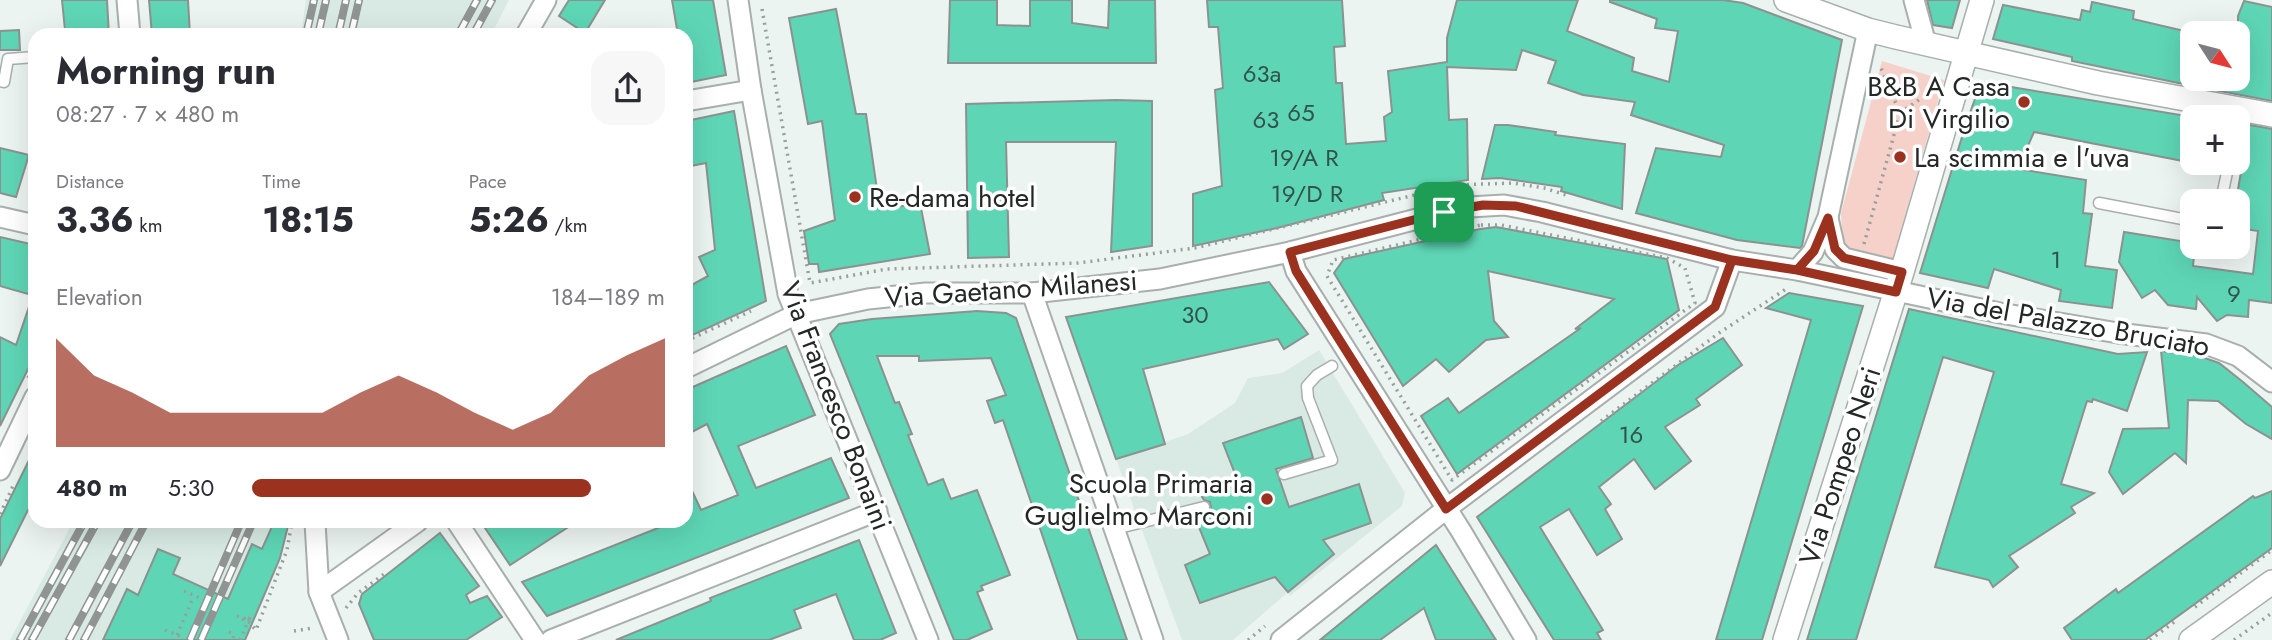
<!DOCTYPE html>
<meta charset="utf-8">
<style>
:root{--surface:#fff;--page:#f7f7f7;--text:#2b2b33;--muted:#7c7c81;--accent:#9b321f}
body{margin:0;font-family:Jost,sans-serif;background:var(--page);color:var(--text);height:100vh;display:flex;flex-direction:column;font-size:26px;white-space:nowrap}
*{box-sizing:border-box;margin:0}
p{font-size:23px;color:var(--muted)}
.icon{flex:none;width:38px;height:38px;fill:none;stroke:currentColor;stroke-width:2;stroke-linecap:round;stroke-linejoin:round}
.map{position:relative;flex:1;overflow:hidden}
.side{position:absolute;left:28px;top:28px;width:665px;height:500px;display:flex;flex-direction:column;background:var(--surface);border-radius:21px;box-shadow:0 7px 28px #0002}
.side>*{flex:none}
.needle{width:46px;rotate:126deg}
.controls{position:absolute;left:2180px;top:21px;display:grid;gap:14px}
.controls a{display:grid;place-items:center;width:70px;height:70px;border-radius:14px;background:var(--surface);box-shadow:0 7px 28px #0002;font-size:35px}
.pin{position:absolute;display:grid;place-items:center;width:60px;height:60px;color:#fff;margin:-30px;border-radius:14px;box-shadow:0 4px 10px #0006}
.round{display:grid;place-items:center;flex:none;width:74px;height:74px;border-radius:21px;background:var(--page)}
.overview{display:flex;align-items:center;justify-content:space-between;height:119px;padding:0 28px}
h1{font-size:38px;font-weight:700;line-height:52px}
.metrics{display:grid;grid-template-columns:repeat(3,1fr);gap:10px;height:119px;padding:7px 28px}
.metrics div{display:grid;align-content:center}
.metrics b{font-size:35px;font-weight:700}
.metrics small{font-size:19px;font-weight:400}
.metrics p{font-size:19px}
.chart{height:196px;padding:14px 28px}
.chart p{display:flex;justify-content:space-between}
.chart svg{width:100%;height:126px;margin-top:7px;fill:var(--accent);opacity:.7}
ul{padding:0 28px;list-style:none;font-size:23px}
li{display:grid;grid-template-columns:112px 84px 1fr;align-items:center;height:52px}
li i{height:18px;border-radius:9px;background:var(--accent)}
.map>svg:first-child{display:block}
.built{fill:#d9eae4}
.green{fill:#f5d1c9}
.building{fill:#5ed6b6;stroke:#8b928f;stroke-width:2}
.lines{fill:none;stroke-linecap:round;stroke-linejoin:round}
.service-casing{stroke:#a8afad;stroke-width:13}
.minor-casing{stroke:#a8afad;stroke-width:23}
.tertiary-casing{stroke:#a8afad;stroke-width:26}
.path{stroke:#999f9d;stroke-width:3.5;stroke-dasharray:2 5;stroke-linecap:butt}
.service{stroke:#fff;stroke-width:10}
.minor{stroke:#fff;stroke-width:19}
.tertiary{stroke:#fff;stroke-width:23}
.rail-casing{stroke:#909593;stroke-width:8}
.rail{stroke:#fff;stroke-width:5;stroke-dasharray:16;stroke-linecap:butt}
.path-bridge{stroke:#999f9d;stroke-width:3.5;stroke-dasharray:2 5;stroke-linecap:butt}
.route-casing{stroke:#fff;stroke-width:14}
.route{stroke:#9b321f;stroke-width:9}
.poi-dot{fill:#9b321f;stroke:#fff;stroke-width:2.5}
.labels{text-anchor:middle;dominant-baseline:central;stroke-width:7;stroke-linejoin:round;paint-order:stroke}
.number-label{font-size:24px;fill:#32534a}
.poi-label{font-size:28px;fill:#242726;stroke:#fff;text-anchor:end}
.street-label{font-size:28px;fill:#242726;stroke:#fff}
</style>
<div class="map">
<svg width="2272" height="640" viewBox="0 0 2272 640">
<rect width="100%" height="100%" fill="#ecf4f1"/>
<g class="built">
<polygon points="306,0 509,0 491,35 301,35"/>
<polygon points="1319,350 1405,493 1402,506 1290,596 1287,593 1233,640 1182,640 1116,459 1188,434 1235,403 1248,378 1282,373"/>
<polygon points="73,522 285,522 280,546 242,640 10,640"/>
</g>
<polygon class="green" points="1882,61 1944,80 1893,258 1889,261 1848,252 1843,248 1841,213"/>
<g class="building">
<polygon points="62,0 107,0 109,35 71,35 71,31 65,30"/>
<polygon points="149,0 188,0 190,35 152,35"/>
<polygon points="569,0 605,0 585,33 559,16"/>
<polygon points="672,0 713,0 726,75 686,83 686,35 678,35"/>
<polygon points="950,0 997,0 997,25 1030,26 1030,0 1072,0 1072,23 1108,28 1109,0 1155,0 1156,63 948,63"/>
<polygon points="1207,0 1342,0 1345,46 1334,47 1336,83 1342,83 1346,144 1386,141 1384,117 1392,112 1388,71 1447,62 1447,38 1457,0 1578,0 1567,31 1634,58 1632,71 1669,82 1678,31 1655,28 1657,19 1610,2 1610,0 1723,0 1743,3 1842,40 1802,246 1800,248 1737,240 1636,213 1656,148 1721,157 1724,145 1631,115 1635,102 1583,95 1548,83 1556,61 1522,50 1516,70 1447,67 1449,120 1467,119 1468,180 1382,193 1384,200 1277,228 1193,246 1193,194 1222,186 1215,90 1223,88 1218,27 1209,27"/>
<polygon points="1927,0 1960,0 1952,28 1933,25"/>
<polygon points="2244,1 2272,7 2272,101 2204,88 2204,79 2238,79 2238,16"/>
<polygon points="2092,2 2134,11 2133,19 2193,33 2193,86 2072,61 2072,57 1993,39 2003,5 2080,20 2082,10 2090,12"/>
<polygon points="836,9 856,114 866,114 880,210 920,203 930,254 819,272 818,264 809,264 804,231 835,220 822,121 808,124 789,18"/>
<polygon points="19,30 20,50 0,50 0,31"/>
<polygon points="1981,82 2193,117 2193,163 2034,132 2018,169 2086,180 2083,213 2092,214 2085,266 2117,270 2112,308 2059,301 2061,290 1994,269 1988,288 1920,273 1966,124"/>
<polygon points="1116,100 1152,101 1152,246 1111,252 1116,142 1006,142 1009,257 968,258 966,104"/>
<polygon points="734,111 766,301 686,338 686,288 708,276 699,257 715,250 706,163 686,167 686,121"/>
<polygon points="2240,123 2272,129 2272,303 2249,300 2248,317 2227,315 2217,321 2197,297 2196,309 2168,305 2155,290 2142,298 2119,262 2124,232 2193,243 2193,247 2195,247 2193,266 2253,274 2258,231 2238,228 2238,201 2236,201 2241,172 2238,172"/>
<polygon points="1495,125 1508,125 1556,132 1555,135 1625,144 1622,209 1561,191 1562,187 1500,178 1482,179"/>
<polygon points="0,148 29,155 16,197 0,193"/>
<polygon points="1496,227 1667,259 1679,310 1457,474 1421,416 1448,398 1459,413 1581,328 1575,329 1614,299 1488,271 1494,321 1508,337 1486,340 1449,372 1436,359 1403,386 1334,273 1344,259 1480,229"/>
<polygon points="0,237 35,245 35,296 0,286"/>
<polygon points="1269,282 1308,334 1284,349 1278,339 1143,369 1165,444 1116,459 1066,317"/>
<polygon points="1789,293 1863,306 1762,640 1716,640 1811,320 1766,308"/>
<polygon points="32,298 35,299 35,355 0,426 0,337 16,345"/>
<polygon points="1909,309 2118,354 2147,352 2127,411 2093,399 2092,402 2087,401 2061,484 2094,493 2071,507 2075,513 2009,556 2018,567 1993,587 1989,580 1935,567 1994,372 1943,357 1856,640 1807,640"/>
<polygon points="977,311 1006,313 1016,318 1127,640 1078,640 1003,420 995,423 987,401 1006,395 991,358 919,361 919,356 877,356 895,403 899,402 912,434 908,435 928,485 943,479 951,499 977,490 1010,575 981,586 983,590 977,592 992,629 967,640 954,640 830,334 839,324 872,319"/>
<polygon points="1723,338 1742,365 1696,399 1700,405 1665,427 1691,461 1655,489 1634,459 1599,487 1611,504 1605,509 1622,539 1597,555 1569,509 1540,527 1603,630 1597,633 1601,640 1554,640 1477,517 1678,365"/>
<polygon points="786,346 815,415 738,446 756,488 831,458 849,498 547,616 522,582 673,522 686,522 686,478 701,510 738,495 707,424 686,435 686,390"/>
<polygon points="2161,351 2199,356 2219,363 2243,382 2272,407 2272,439 2246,424 2218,401 2188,400 2186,463 2175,453 2123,494 2109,472 2123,429 2169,428"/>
<polygon points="1301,417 1313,458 1276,469 1289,507 1359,484 1371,523 1323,540 1334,554 1288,592 1275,577 1200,603 1185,565 1210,554 1196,520 1208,514 1211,508 1210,502 1204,500 1202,497 1239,484 1223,443"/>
<polygon points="35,448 35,496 0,566 0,519"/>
<polygon points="2272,491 2272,548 2145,640 2072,640 2064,628 2116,589 2118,593 2253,496 2255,498"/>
<polygon points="274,522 289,522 280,558 245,640 103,640 127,589 138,595 158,549 180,558 173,574 228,599 252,544 262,549"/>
<polygon points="481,522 576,522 510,565"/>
<polygon points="440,533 479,586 466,595 470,603 487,596 502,617 466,640 374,640 359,604 362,594"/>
<polygon points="859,540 896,633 880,640 854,640 836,594 794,610 801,628 769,640 616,640 711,601 710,598"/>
<polygon points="1436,545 1496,640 1436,640 1424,608 1380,640 1320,640"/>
</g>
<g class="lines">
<defs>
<g id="service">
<polyline points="0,81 4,82 8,59 35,57"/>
<polyline points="2221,201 2229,163"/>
<polyline points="2099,203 2193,221"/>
<polyline points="1284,474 1332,460 1308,398 1307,386 1317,375 1332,366"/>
<polyline points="1115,529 1204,507"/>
</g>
<g id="minor">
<polyline points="127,0 130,35"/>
<polyline points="738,0 751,90 788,294 928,640"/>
<polyline points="1914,0 1926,44"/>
<polyline points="526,35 546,0"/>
<polyline points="686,101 751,90"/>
<polyline points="0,217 35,225"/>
<polyline points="1828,218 1835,249 1844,258 1902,272"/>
<polyline points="1290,252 1296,271 1461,531 1526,640"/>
<polyline points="1797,270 1813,252 1828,217 1868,30"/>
<polyline points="1032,293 1153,640"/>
<polyline points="686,368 797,314 868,299 926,293 1032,293 1160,279 1290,252 1444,212 1470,207 1504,205 1542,212 1732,260 1797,270 2000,313 2118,333 2206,344 2238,356 2272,382"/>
<polyline points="0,470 35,397"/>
<polyline points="315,522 319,592 338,640"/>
<polyline points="457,522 535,640"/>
<polyline points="319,592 417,522"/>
<polyline points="551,640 877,511"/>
<polyline points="1281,640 1446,509 1715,307 1732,260"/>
</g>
<g id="tertiary">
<polyline points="1786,0 1868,30 1896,37 2098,83 2272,115"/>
<polyline points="1785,640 1902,272 1982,0"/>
<polyline points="2191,640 2272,582"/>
</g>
</defs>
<use href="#service" class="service-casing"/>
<use href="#minor" class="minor-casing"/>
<use href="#tertiary" class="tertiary-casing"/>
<g class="path">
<polyline points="762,9 810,283 887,269 1078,263 1195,248 1456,185 1513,183 1544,188 1569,196"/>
<polyline points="1900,113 1933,90"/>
<polygon points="1481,225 1501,225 1667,258 1685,268 1695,303 1452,480 1327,276 1333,260"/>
<polyline points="1864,244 1900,113 1881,68"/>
<polyline points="686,341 751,311"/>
<polyline points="28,378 35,364"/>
<polyline points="1601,421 1719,333 1786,289"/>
<polyline points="0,514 14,484"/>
<polyline points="357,522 359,525 364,522"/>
<polyline points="184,591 202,599"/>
<polyline points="2195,607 2272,550"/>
<polyline points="346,608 358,593 387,572"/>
<polyline points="242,619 248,621 256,630 287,550 292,522"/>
<polyline points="165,630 184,638"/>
<polyline points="294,631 313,628"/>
<polyline points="229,632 234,635 232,640"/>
<polyline points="177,635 193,598"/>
<polyline points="240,640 250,617"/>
<polyline points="1248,640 1265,626"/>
<polyline points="2150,640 2177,620"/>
<polyline points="2234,640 2272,613"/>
</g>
<use href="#service" class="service"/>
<use href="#minor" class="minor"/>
<use href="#tertiary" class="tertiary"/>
<defs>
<g id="rail">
<polyline points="306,35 314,0"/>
<polyline points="318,35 326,0"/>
<polyline points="338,35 346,0"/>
<polyline points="351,35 359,0"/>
<polyline points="458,35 477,0"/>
<polyline points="473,35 492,0"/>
<polyline points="20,640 84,522"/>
<polyline points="32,640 97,522"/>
<polyline points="69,640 132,522"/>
<polyline points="84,640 146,522"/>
<polyline points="190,640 241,522"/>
<polyline points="201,640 253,522"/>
</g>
</defs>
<use href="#rail" class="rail-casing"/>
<use href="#rail" class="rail"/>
<polyline class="path-bridge" points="237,616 249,620 250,617"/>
</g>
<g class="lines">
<defs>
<polyline id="route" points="1444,212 1290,252 1296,271 1446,509 1715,307 1732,260 1797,270 1896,292 1902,272 1844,258 1835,249 1828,218 1814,251 1797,270 1732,260 1516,206 1483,205 1444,212"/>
</defs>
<use href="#route" class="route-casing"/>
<use href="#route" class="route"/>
</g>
<g class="poi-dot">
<circle cx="2024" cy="102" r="7"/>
<circle cx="1900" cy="157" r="7"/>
<circle cx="855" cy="197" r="7"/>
<circle cx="1267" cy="499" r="7"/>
</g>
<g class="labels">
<g class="number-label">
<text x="1262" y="73">63a</text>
<text x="1301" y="112">65</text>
<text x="1266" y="119">63</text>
<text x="1304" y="157">19/A R</text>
<text x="1307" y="193">19/D R</text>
<text x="2056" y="259">1</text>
<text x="2234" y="293">9</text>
<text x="1195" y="314">30</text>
<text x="1631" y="434">16</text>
</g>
<g class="poi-label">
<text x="2010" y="86">B&amp;B A Casa<tspan x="2010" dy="32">Di Virgilio</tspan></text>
<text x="1914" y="157" text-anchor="start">La scimmia e l'uva</text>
<text x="869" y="197" text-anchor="start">Re-dama hotel</text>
<text x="1253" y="483">Scuola Primaria<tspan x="1253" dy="32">Guglielmo Marconi</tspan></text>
</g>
<g class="street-label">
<text transform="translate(1011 289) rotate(-4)">Via Gaetano Milanesi</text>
<text transform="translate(2068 322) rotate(10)">Via del Palazzo Bruciato</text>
<text transform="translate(836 406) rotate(69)">Via Francesco Bonaini</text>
<text transform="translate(1840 466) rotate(-72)">Via Pompeo Neri</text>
</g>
</g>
</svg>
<div class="controls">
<a><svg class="needle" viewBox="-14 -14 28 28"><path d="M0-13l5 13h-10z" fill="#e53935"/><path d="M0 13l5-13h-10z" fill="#7c7c81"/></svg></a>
<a>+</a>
<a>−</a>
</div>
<div class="pin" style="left:1444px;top:212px;background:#1e9e55"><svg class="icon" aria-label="arrive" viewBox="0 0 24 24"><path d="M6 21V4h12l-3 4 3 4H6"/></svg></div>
<section class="side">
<div class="overview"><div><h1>Morning run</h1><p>08:27 · 7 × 480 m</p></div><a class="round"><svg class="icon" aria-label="share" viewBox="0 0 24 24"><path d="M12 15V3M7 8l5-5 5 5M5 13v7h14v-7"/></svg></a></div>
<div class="metrics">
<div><p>Distance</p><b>3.36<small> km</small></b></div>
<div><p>Time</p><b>18:15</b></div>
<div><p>Pace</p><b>5:26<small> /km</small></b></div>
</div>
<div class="chart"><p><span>Elevation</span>184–189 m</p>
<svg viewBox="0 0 160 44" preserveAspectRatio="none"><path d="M0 44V6L10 19L20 25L30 32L40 32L50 32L60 32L70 32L80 25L90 19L100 25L110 32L120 38L130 32L140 19L150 12L160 6V44z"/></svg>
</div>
<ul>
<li><b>480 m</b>5:30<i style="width:82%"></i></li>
</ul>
</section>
</div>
